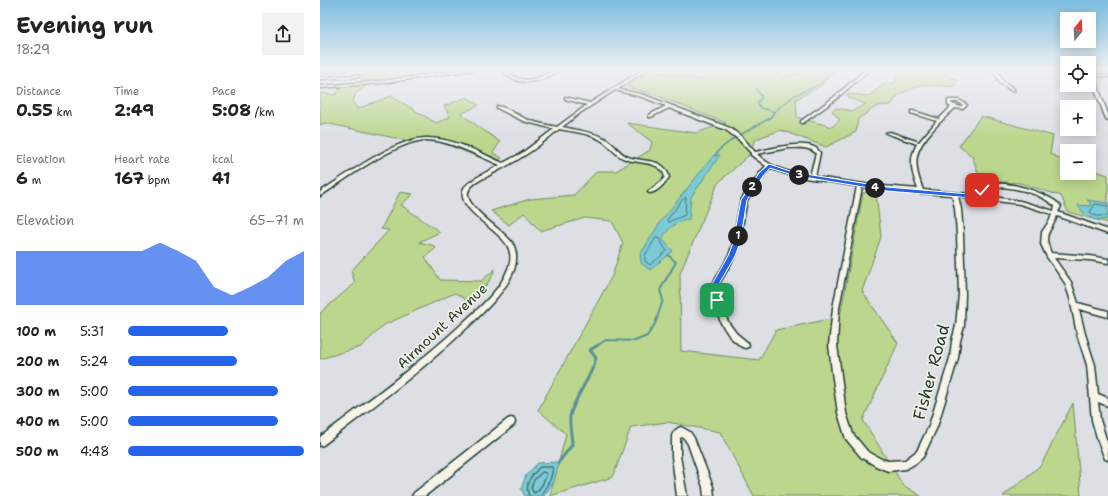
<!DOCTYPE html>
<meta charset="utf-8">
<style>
:root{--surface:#fff;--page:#f2f2f2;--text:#222;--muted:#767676;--accent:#2563eb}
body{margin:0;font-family:"Shantell Sans",sans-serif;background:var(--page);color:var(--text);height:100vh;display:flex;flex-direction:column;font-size:15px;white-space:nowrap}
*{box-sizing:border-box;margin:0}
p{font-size:13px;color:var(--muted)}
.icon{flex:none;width:22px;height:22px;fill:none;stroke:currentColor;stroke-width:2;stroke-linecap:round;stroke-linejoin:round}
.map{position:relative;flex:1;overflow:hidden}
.panel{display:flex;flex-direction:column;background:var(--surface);width:320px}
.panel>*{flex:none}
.needle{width:26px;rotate:18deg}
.controls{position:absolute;left:740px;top:12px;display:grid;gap:8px}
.controls a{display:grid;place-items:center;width:36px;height:36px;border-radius:0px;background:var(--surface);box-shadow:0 2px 10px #0003;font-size:20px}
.pin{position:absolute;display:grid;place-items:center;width:34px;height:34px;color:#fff;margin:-17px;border-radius:8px;box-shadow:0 2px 6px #0006}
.km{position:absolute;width:20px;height:20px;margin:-10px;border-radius:50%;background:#222;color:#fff;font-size:11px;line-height:20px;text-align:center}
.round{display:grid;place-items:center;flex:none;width:42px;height:42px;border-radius:0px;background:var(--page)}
.overview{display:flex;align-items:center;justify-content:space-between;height:68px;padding:0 16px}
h1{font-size:22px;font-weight:700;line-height:30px}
.figures{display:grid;grid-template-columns:repeat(3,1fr);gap:6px;height:68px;padding:4px 16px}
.figures div{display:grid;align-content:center}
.figures b{font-size:17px;font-weight:700}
.figures small{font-size:11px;font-weight:400}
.figures p{font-size:11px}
.chart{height:112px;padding:8px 16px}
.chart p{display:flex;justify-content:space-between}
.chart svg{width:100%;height:72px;margin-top:4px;fill:var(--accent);opacity:.7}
ul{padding:0 16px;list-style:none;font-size:13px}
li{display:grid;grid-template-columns:64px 48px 1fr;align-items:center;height:30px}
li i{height:10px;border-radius:5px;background:var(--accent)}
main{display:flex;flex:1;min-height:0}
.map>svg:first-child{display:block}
.green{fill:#bcd68d;stroke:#6e8a60}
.water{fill:#7bcad7;stroke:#569296}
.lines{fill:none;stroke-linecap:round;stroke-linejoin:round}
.shore-far1{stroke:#447575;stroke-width:1}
.shore{stroke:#447575;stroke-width:1.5}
.stream-far2{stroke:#569296;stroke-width:1.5}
.stream-far1{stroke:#569296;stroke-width:2}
.stream{stroke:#569296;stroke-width:3}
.minor-casing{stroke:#1f3d34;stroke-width:3}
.minor{fill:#f7f3e8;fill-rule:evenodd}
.route{fill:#2563eb;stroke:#fff}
.labels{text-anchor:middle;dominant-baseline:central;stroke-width:3;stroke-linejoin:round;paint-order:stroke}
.street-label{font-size:14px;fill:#1f3d34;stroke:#f7f3e8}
.near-street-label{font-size:17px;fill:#1f3d34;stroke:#f7f3e8}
</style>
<main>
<section class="panel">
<div class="overview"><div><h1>Evening run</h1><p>18:29</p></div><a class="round"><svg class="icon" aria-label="share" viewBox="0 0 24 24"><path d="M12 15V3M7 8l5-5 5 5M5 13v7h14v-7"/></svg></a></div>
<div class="figures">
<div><p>Distance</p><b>0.55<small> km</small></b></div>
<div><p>Time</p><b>2:49</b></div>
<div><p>Pace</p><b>5:08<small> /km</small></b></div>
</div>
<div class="figures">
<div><p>Elevation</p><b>6<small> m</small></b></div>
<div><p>Heart rate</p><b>167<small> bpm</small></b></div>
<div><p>kcal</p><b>41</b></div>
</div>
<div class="chart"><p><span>Elevation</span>65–71 m</p>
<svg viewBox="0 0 160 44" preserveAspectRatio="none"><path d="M0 44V11L10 11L20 11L30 11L40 11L50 11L60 11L70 11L80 6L90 11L100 17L110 33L120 38L130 33L140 27L150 17L160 11V44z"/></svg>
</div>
<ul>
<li><b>100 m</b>5:31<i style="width:57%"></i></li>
<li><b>200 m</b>5:24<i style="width:62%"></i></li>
<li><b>300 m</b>5:00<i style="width:85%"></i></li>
<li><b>400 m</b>5:00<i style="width:85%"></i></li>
<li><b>500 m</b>4:48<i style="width:100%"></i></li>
</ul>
</section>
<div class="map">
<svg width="788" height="496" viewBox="0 0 788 496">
<rect width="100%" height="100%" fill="#dddfe5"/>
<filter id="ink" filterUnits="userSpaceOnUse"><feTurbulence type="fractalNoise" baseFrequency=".025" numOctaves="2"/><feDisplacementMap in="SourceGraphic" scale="8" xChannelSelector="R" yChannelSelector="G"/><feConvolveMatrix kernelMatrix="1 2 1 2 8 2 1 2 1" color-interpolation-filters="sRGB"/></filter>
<g filter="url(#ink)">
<g class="green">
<polygon points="46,69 97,69 97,71 129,69 128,72 51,83 36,93 33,101 37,109 71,96 116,123 130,117 124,106 147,97 159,105 141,114 180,142 173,153 182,158 174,163 115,140 89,141 5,123 0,125 0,93 15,95 23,86 39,84"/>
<polygon points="391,69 442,69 465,77 489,71 488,69 515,69 502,85 476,99 477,117 512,127 520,120 512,111 516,108 533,111 546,104 529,98 527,94 549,96 564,84 575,83 577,74 583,69 597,69 595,72 601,73 610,69 628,69 624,74 637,80 634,87 601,85 578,95 571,105 557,106 538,119 536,132 506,147 461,130 436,139 428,156 398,183 360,273 361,351 439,360 456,330 520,317 543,193 556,192 561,237 542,291 578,343 543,420 583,485 601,496 434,496 400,432 347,422 311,427 293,477 230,496 246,434 218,410 292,276 303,243 292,221 265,218 220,231 204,213 189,225 171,211 210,199 254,195 277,171 296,171 330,150 332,142 307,123 376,133 406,123 335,95 307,87 332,71 380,80"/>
<polygon points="661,116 733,136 730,154 747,162 747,173 769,173 769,169 788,175 788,223 748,212 741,196 700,183 661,181 652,156 639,146"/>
<path d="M80,192l13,2 -12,11 39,27 -21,10 13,3 4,3 -11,9 15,23 41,1 14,-12c-4,14 -16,24 -27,32l-13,-8 -71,32 -23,22 -41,12v-46l35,-30 -4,-12 38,-41 -8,-1z"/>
<polygon points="753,403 761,496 683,496 721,465"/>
</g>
<g class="water">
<path d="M394,155h6l-29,42 -2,22c-13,2 -21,9 -27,20l11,12 -23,19 -9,-7 -1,-8 21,-34z"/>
<path d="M767,200l21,3v18l-2,-2c-13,3 -22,-3 -28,-14l12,1v-3z"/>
<polygon points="239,462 234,482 224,496 205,496 201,489 206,475 218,463"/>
</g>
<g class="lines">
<g class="shore-far1">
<polygon points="366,198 365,215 348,222 347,220 362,200"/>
<polyline points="788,206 775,204 770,212 776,216 788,216"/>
<polygon points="336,238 338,238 347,251 330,265 325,261 325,256"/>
</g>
<g class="shore">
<path d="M222,472l4,1c0,7 -6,17 -12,20l-3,-5 3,-8z"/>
<path d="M209,496c-5,-13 2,-20 11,-29h12l1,2 -3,11 -9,16"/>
</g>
<g class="stream-far2">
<polyline points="436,89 442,97 437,103 441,108 455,112"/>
<polyline points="395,156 399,150 413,139 450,118 455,111 475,95 502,83 512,69"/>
</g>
<polyline class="stream-far1" points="276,346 286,340 315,341 327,336 335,324 343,300 340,290 356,262 348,255"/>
<path class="stream" d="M238,463l14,-18c0,-9 -3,-19 -2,-29 5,-21 21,-37 26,-58l-6,-8 8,-5"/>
<defs>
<g id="minor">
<polygon points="13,69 28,69 26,70 0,72 0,70"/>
<polygon points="146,69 155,69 153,70 63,83 0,88 0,86 63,81"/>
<path d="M185,69h4l-1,3c12,11 24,9 38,2 5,-2 9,-5 15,-5 -17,12 -41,20 -57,3z"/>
<path d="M324,69h4l-30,20 26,6 86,33 12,9 13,15c15,-3 48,-12 61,-4 1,1 4,4 4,5l-5,24 56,8 47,4c-6,-16 -10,-29 -1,-45l-31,-11 4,-1 29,10 18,-21 -26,-8v-2h2l26,8 12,-12 -3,-2v-5h11l7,4 1,1 -4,4 -8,-1c-12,11 -35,32 -38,48 -2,12 2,23 6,34l59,5 -3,-5c15,-16 69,2 82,16l-3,6 50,18v4l-51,-18c-6,17 -15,16 -6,37l39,3 18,3v4l-18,-3 -36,-2 17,24 7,21 30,8v6l-29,-8 6,25 10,31 3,29 10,4v8l-10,-4 2,18 8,25v15l-3,-1 -7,-18 -6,-21 -5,-55 -10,-31 -7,-36 -5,-15 -18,-26 -6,-13 1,-12 8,-12 2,-6 -32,-10 -62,-8 3,13 2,25 2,60 -1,32 -4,15 -2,17 -21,69 -14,30 -7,6 -10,6 -18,2 -12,-5 -15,-9 -15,-18 -8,-26 -6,-41 -3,-27 4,-37 24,-122 -58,-9 -15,-4 -14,-5 -7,8 -16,24 -8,43 -4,13 -16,28 -1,9 10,29 8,11 12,10 1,2 -1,2 -3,1 -3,-1 -12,-10 -9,-14 -9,-30 1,-9 16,-28 4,-13 8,-43 18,-26 7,-8 -15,-11v-2l-13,-14 -12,-9 -57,-22 -18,9h-2v-2l17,-9 -24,-9 -27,-7 -35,23 -18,14c14,3 32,5 44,12 8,5 13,14 22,18 15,6 37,0 41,20 -4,6 -12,16 -20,16l-1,-1 1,-1 12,-9 4,-5c-4,-17 -27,-13 -40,-18 -9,-3 -14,-12 -21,-17 -13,-9 -31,-10 -45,-13 -11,9 -22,19 -34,26 -12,8 -25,14 -37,21 -6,3 -13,6 -18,12 -13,16 35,42 43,56 4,8 4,17 1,26 -8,21 -29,41 -45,56 -46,44 -96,81 -146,119l-3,1v-9c49,-37 99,-73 144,-115 15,-14 36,-32 43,-51 4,-8 5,-18 0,-26 -8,-15 -53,-37 -43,-57 5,-8 27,-18 36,-23 -21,-9 -53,-26 -76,-25 -30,3 -77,38 -102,55l-2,1v-4c26,-17 75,-53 105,-54 26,-1 56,15 78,25l19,-10 32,-24 -31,-8 -26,-13v-2c10,1 19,9 29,13 10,4 21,6 31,8l30,-22 -22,-6v-2l25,6zM631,102h7l5,3 -2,2 -9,-3zM468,148c10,0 20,-2 28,5l-6,23c-20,-3 -38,-7 -53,-22zM542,187l57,5 2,2 2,-1 29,2 3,14 2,25 2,60 -3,32 -4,15 -2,17 -21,68 -12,25 -12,9 -17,1 -7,-2 -14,-8 -14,-17 -7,-21 -9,-68 2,-37zM673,187c22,0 45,5 62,19l-1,5 -34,-10 -33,-5 -2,-6 2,-2z"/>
<polygon points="546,69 550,69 515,100 483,123 481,123 481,121 513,98"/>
<polygon points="673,69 677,69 683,81 694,89 694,91 692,91 680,83"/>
<polygon points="722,69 731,69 747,71 747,73"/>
<polygon points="769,73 788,75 788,77 776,76 779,90 788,114 788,120 786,119 775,90 772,75 769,75"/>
<polygon points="39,75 39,77 38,77 0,79 0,77"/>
<polygon points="191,418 194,419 195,422 194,425 105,496 92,496 94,493 188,419"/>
<path d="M361,427l9,5 4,6 19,49 1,9h-10l-1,-9 -15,-43 -4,-6 -2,-1 -2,1v18l7,40h-10l-5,-40v-20c1,-4 5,-8 9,-9z"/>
</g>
</defs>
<use href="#minor" class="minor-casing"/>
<use href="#minor" class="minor"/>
</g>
</g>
<linearGradient id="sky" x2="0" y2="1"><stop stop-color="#7cbde1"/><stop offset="0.5" stop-color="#f0f1f3"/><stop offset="1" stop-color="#f0f1f3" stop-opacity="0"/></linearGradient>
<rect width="788" height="138" fill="url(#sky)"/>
<polygon class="route" points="449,164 473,172 567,187 661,195 659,190 662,189 665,190 667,197 664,199 567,191 472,175 450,168 443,176 427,200 420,243 415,256 399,284 401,300 397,303 395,302 392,284 408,256 413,243 421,200 439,173"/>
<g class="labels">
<g class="street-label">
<text transform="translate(122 326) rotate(-43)">Airmount Avenue</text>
</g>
<g class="near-street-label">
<text transform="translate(611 372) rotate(-75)">Fisher Road</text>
</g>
</g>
</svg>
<div class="controls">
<a><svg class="needle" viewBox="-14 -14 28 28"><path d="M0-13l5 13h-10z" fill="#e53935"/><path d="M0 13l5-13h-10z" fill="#767676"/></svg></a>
<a><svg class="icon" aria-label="locate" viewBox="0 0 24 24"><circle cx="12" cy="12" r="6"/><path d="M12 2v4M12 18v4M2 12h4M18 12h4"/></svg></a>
<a>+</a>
<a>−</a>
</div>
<div class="pin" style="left:397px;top:300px;background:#1e9e55"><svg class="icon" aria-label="arrive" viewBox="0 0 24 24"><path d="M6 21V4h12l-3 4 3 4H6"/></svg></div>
<div class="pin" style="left:662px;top:190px;background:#d93025"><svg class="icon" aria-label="check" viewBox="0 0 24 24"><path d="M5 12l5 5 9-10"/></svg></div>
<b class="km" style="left:418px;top:236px">1</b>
<b class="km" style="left:432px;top:187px">2</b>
<b class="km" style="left:479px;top:175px">3</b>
<b class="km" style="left:555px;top:188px">4</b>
</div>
</main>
